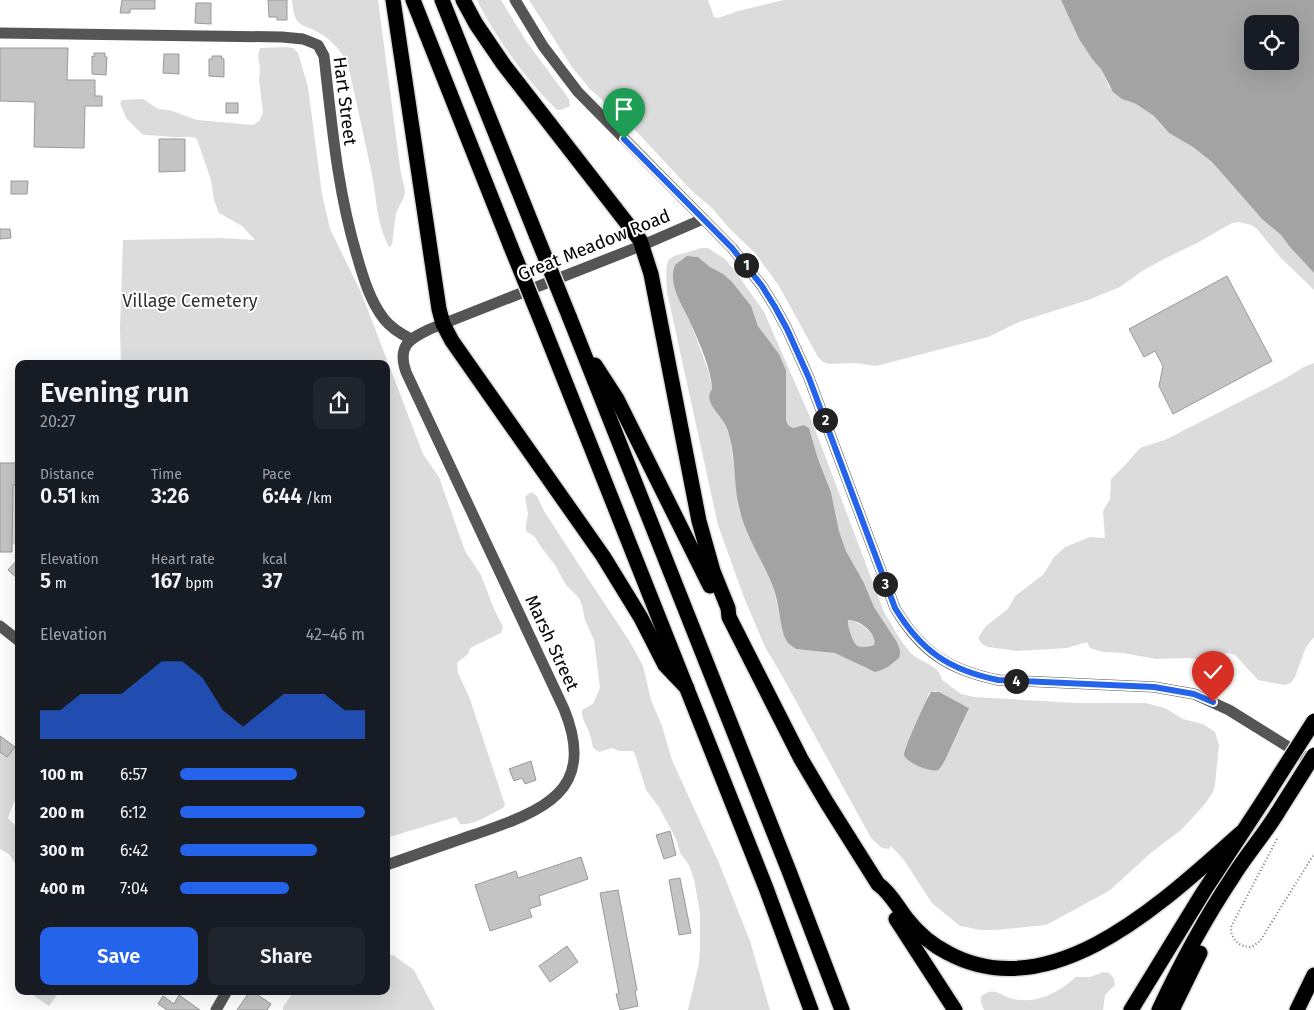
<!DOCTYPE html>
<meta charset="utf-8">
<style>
:root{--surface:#171b24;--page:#20242c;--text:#f1f3f6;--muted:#9ea1a6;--accent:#2563eb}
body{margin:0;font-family:"Fira Sans",sans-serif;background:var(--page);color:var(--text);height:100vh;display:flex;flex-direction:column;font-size:19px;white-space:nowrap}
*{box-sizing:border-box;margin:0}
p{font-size:16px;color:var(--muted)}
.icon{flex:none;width:28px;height:28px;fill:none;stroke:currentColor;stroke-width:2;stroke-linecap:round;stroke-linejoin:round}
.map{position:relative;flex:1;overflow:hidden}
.sheet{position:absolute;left:15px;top:360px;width:375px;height:635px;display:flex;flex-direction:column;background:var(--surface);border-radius:10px;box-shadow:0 5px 20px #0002}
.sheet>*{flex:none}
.tools{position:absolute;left:1244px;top:15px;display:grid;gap:10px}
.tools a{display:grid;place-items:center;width:55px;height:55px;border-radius:10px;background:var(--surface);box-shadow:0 5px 20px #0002;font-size:25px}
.pin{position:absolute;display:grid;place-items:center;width:42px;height:42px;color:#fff;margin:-51px -21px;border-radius:50% 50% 50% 0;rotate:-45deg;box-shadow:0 0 5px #0007}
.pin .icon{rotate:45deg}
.km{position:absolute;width:25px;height:25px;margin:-12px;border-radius:50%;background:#222;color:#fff;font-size:14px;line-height:25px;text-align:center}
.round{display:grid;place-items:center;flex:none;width:52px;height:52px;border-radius:10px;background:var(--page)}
.head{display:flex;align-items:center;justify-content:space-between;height:85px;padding:0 25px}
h1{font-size:28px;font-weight:600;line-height:38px}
.stats{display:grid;grid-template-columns:repeat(3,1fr);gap:8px;height:85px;padding:5px 25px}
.stats div{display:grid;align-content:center}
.stats b{font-size:21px;font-weight:600}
.stats small{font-size:14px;font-weight:400}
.stats p{font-size:14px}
.chart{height:140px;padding:10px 25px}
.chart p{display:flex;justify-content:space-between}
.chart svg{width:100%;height:90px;margin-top:5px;fill:var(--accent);opacity:.7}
.button{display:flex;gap:10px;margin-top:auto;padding:10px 25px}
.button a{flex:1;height:58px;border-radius:10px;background:var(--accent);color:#fff;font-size:20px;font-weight:600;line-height:58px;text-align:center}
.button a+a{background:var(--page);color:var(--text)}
ul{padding:0 25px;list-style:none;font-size:16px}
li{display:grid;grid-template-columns:80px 60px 1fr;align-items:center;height:38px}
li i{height:12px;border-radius:6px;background:var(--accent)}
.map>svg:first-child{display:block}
.green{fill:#dcdcdc;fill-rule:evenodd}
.water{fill:#a3a3a3;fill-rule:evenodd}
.building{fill:#c4c4c4;stroke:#999}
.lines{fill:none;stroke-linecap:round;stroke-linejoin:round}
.highway-casing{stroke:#dbdbdb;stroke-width:18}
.path{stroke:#777;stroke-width:2;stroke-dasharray:1 2.5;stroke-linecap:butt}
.minor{stroke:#555;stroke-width:11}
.highway{stroke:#000;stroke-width:15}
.highway-bridge-casing{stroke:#dbdbdb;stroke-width:18;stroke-linecap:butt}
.highway-bridge{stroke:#000;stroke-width:15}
.route-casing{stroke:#fff;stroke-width:10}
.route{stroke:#2563eb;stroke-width:6}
.labels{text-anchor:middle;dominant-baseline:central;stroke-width:4;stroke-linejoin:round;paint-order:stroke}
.street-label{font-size:18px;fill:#000;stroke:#fff}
.park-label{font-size:18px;fill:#333;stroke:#fff}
</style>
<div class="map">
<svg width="1314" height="1010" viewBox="0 0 1314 1010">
<rect width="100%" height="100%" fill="#fff"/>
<g class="green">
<path d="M292,0h86l23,174 4,16 -1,7 -8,16 -4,32 -3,2c-14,-27 -12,-53 -19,-82 -7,-34 -15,-67 -22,-101 -8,-16 -20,-27 -36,-35 -5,-2 -10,-3 -14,-7 -5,-6 -5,-15 -6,-22z"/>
<path d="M477,0h24l25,41 43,58 1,7 -9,4h-4c-30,-29 -62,-73 -80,-110z"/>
<polygon points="529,0 708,0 714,17 718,18 738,11 784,0 1061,0 1079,39 1092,59 1101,69 1109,87 1122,99 1136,104 1154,116 1169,133 1193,147 1212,162 1262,219 1281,235 1289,246 1314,273 1314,290 1279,256 1257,229 1251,225 1239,222 1232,223 1197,243 1166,258 1142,271 1120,287 1088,300 1019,322 988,337 876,366 856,363 829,364 823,362 818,357 779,286 755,253 730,229 712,208 691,190 634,129 589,88 572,67"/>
<path d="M286,47l7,1 5,5 10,34 14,107 8,35 31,63 62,162 16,23 26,74 16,24 13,34 9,18 -2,6 -31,15 -2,6 -11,9 1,10 12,26 35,106 -2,3c-13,6 -29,18 -43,16l-4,-7 -70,21v-474h-265l-1,-36 3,-88 96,-2 36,2 -13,-14 -23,-13 -5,-13 -3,-20 -14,-41c-9,-4 -16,-1 -25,-2 -10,-1 -19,-2 -29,-2l-17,-17 -6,-15 2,-3 21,-1 15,10 11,1 28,10 56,5 6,-4 4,-8 -4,-34 1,-10 -2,-14 2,-7z"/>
<path d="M701,248h7l17,11 13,16 26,37 49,112 71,188c9,14 17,32 29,43 10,8 27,11 29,25l19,14 13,3 101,6h70l20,5 18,11 20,5 12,8 4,13 -4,40 -2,7 -8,12 -24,26 -29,22 -43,39 -63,34 -50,5h-15l-21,-4 -28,-23 -28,-43 -13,-14 -2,3 -7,-1 -11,-10 -91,-166 -15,-25 -22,-52 -25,-70 -51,-233c-2,-41 -2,-32 34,-44zM687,256l11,1 41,35 14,20 5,14 21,28 7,16v51l3,5 4,2 11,-3 5,3 9,31 13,33 8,39 7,20 18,32 10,24 23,35 3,8 -1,8 -11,9 -9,4 -11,-2 -31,-16 -9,-2 -32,-2 -12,-13 -11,-51 -24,-48 -10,-29 -9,-72 -9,-21 -9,-26 -3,-16 -17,-47zM935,691l33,16 -7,20 -30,43 -24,-11 -3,-6 25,-60z"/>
<polygon points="1314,363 1314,637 1306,647 1295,677 1291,683 1284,685 1258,680 1235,655 1228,653 1215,655 1209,659 1203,660 1189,658 1156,659 1123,653 1103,652 1090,648 1087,642 1067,648 1017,651 988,647 982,644 978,638 986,626 1008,609 1015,596 1043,575 1054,557 1065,547 1090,537 1105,538 1103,511 1110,499 1111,479 1126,464 1140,448 1167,439 1284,379 1304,367"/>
<polygon points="11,485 19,485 19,545 12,544 13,503"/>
<path d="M531,492l6,4 7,15 39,60 47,71 13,24 8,34 11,26 10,34 47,103 31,78 20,69h-82l11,-47 1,-15v-35l-6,-34 -5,-14 -9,-12 -4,-14 -17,-32 -13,-17 -11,-36 -2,-3h-14l-7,-3 -13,4 -6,-4c-1,-4 -1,-9 -3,-13 -2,-9 -9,-15 -8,-25l11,-6 7,-16 -6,-48 -9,-20 -3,-15 -3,-7 -13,-13 -11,-20 -14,-18 -6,-10 -9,-6v-7l2,-10 -3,-17z"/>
<path d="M851,619c10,6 21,11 25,23l-2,3c-4,1 -12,3 -16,1 -5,-2 -11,-21 -10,-26z"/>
<polygon points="0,742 7,743 19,750 19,799 14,802 8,818 19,829 19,869 9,854 0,849"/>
<polygon points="386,955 393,955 414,970 435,1010 283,1010 283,1007 294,991 386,991"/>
<path d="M1103,972l6,1 5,5 1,7 -10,10 -2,15h-119l-3,-7v-7c15,-11 20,1 33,3 24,5 45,-7 62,-22h14z"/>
<polygon points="27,991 60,991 49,1006"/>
</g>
<g class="water">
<path d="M1061,0h253v273l-25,-27 -8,-11 -19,-16 -50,-57 -19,-15 -24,-14 -15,-17 -18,-12 -14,-5 -9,-7 -12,-23 -9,-10 -13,-20zM1252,24h38v37h-38z"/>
<path d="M687,256l11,1 12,10 13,7 9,8 19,24 7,20 21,28 7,16v51l3,5 4,2 11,-3 5,3 9,31 13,33 8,39 7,20 18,32 10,24 23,35 3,8v4l-1,4 -11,9 -9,4 -4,1 -40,-19 -39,-4 -8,-6 -4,-7c-5,-17 -5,-35 -12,-52 -11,-26 -27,-49 -33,-77 -6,-25 -3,-52 -11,-76 -5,-17 -26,-27 -16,-42 -1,-21 -12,-44 -20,-63 -8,-19 -25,-40 -17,-61zM848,620c11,-1 30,14 26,25 -3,1 -12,3 -16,1 -5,-2 -11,-21 -10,-26z"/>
<path d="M931,692h8l30,16 -24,52c-2,3 -4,8 -7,10 -7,3 -31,-7 -34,-15 -1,-4 23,-58 27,-63z"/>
</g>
<g class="building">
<polygon points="122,0 155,0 155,9 130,9 130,13 120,13"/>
<polygon points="268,0 287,0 287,20 277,20 277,17 269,17"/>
<polygon points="196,3 211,3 211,24 195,23"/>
<polygon points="0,48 68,48 67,80 95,80 95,96 102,96 102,106 85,106 84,148 34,147 35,102 0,101"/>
<polygon points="94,53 105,53 105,57 107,57 106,75 92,74 92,56 94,57"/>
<polygon points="164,54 179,54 179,74 163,73"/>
<polygon points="212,56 222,56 221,58 224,59 224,77 209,76 209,59 212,59"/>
<rect x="226" y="103" width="12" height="10"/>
<polygon points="159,139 185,139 185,171 159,172"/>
<polygon points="11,181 28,181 27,194 11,194"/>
<polygon points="0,229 10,229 11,238 0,239"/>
<polygon points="1227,276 1272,361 1173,414 1159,386 1163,366 1155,351 1144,357 1129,329"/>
<polygon points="0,463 19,463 19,485 13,485 12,552 0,552"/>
<polygon points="19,558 19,580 8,570"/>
<polygon points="0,736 15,747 7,757 0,752"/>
<polygon points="531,761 536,780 525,784 522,778 514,781 509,769"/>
<polygon points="670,831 676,855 664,859 656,835"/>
<polygon points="581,857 588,879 539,896 541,905 529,909 532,917 490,931 475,885 516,871 518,878"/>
<polygon points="680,878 691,933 679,935 669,880"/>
<polygon points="618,890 637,990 635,991 638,1006 620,1010 616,994 619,994 600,893"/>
<polygon points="567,946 578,962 550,982 539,966"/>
<polygon points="250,991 261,991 258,995 271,1004 267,1010 237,1010"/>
<polygon points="179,995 200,1010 167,1010 158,1004 163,996 174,1004"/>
</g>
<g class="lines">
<defs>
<g id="highway">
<polyline points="393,0 439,309 443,324 452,341 603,556 641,618 665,665 687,688"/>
<polyline points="413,0 511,247"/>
<polyline points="442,0 537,237"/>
<path d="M463,0l13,24 28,41 136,175 11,34 48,247 14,50 15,37 1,9 72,142 26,44 51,81c13,9 20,24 29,35 11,14 25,26 41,34 106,57 220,-56 293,-120"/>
<polyline points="569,316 789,871 842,1010"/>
<polyline points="543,326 766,888 811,1010"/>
<polyline points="595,365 617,399 710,586"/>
<polyline points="896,919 955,1010"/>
<polyline points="1131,1010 1204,891 1263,801"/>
<path d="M1159,1010c21,-45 45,-90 73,-132 14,-23 32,-43 46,-66"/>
<polyline points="1172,1010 1200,953"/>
<polyline points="1297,1010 1314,975"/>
</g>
</defs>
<use href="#highway" class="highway-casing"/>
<path class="path" d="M1277,839l-46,88c0,13 8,20 21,20l8,-6 54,-87"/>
<g class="minor">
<path d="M515,0l28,46 35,46 154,156 30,38 13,21 12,22 22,49 86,230c26,44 54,62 103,72l156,7 40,7 35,16 85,53"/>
<path d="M0,33l282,4 21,2 15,6 6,11c8,69 13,133 33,200 6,21 13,45 27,63 7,9 17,15 27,20"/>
<polyline points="0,626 19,641"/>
<path d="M386,865c30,-10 60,-21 90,-31 66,-23 122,-42 88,-125l-158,-337c-9,-26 3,-33 24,-43l213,-84 60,-26"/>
<polyline points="216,1010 227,991"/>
</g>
<use href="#highway" class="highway"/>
<defs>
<g id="highway-bridge">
<polyline points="537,237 569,316"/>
<polyline points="511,247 543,326"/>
<polyline points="1263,801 1314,721"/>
<polyline points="1278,812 1314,755"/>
</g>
</defs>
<use href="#highway-bridge" class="highway-bridge-casing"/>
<use href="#highway-bridge" class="highway-bridge"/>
</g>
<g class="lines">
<defs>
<path id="route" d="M624,139l108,109 30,38 13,21 12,22 22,49 86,230c26,43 54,62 103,72l156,7 40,7 19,8"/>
</defs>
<use href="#route" class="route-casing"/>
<use href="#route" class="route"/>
</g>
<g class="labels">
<g class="street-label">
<text transform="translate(345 101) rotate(83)">Hart Street</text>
<text transform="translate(594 245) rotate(-22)">Great Meadow Road</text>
<text transform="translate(552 643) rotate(65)">Marsh Street</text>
</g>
<g class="park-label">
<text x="190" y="301">Village Cemetery</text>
</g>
</g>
</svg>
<div class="tools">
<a><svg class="icon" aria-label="locate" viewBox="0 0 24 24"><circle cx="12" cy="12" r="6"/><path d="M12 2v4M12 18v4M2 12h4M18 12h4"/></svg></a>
</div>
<div class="pin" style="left:624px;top:139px;background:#1e9e55"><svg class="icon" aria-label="arrive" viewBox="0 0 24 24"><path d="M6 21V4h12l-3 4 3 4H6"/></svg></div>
<div class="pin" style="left:1213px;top:702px;background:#d93025"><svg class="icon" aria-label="check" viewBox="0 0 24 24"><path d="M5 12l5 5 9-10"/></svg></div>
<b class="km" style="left:746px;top:265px">1</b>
<b class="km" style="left:825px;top:420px">2</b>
<b class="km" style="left:885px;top:584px">3</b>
<b class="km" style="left:1016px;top:681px">4</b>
<section class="sheet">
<div class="head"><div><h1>Evening run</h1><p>20:27</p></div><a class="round"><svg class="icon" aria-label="share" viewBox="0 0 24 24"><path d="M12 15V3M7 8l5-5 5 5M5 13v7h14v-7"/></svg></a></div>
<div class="stats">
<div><p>Distance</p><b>0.51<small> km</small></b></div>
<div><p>Time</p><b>3:26</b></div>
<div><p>Pace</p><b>6:44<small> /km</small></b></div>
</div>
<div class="stats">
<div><p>Elevation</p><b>5<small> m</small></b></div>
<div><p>Heart rate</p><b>167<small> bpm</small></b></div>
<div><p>kcal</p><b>37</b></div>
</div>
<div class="chart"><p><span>Elevation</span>42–46 m</p>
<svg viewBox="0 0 160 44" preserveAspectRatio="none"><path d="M0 44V30L10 30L20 22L30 22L40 22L50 14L60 6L70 6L80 14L90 30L100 38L110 30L120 22L130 22L140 22L150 30L160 30V44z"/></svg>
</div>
<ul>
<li><b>100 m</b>6:57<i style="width:63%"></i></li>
<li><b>200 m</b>6:12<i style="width:100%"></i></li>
<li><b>300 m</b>6:42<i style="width:74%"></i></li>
<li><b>400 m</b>7:04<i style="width:59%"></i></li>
</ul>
<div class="button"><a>Save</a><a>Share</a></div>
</section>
</div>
